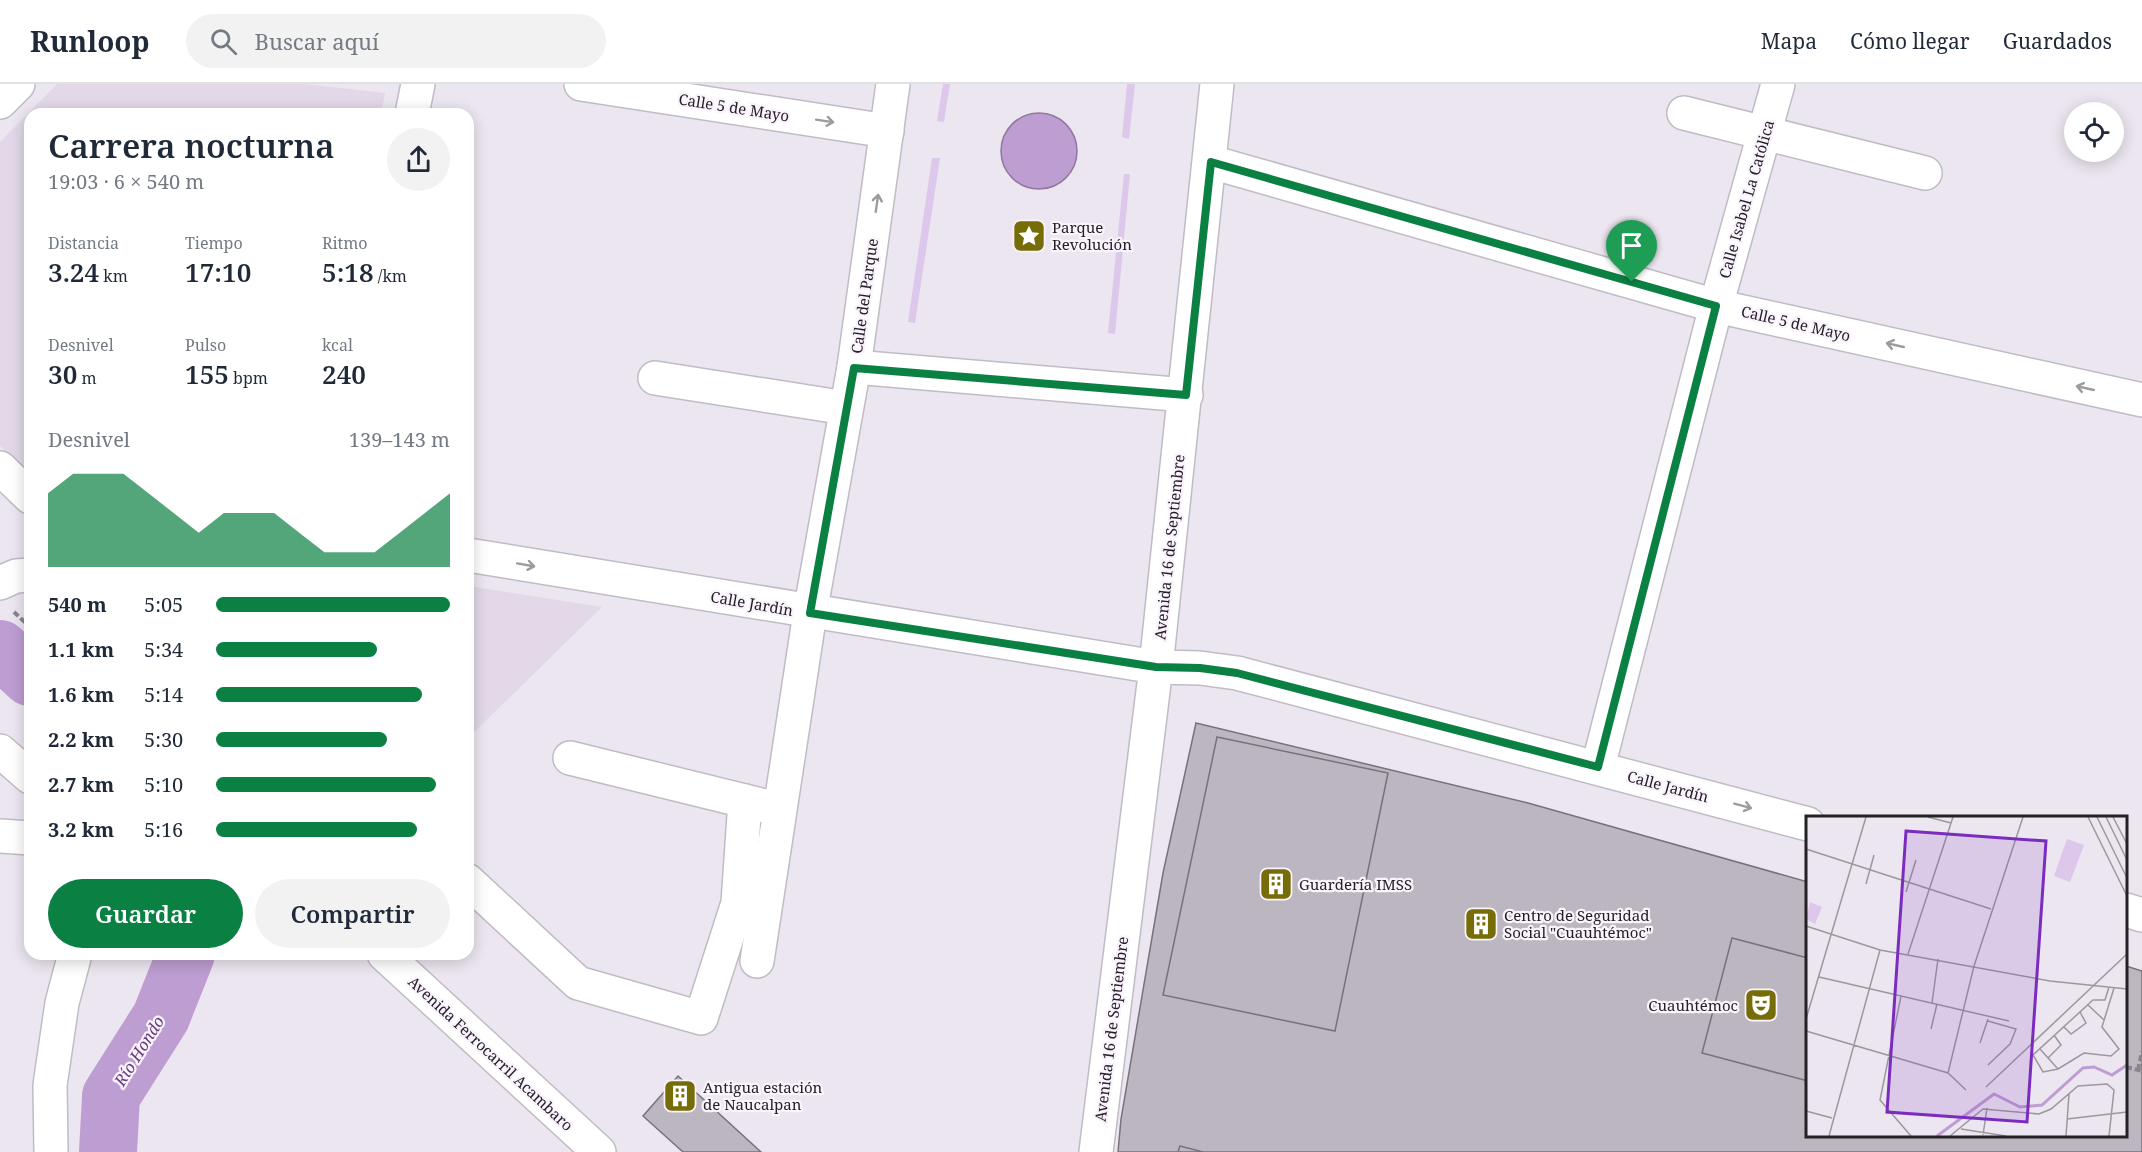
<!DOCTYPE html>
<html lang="es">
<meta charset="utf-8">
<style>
:root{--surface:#fff;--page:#f2f2f3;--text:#1f2937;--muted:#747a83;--line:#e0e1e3;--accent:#0b8043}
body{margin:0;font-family:"Noto Serif",serif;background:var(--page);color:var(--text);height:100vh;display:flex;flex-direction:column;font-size:22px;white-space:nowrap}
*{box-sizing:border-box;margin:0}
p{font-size:20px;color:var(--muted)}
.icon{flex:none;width:33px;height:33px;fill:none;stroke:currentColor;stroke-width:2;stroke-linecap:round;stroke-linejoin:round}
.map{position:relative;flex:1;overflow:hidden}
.details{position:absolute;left:24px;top:24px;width:450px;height:852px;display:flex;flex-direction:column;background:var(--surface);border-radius:18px;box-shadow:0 3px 15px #0003}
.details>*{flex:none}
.buttons{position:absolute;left:2064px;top:18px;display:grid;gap:12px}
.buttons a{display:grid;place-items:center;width:60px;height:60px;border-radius:50%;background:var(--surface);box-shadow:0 3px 15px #0003;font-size:30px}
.pin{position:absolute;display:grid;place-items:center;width:51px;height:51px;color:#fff;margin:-62px -26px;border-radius:50% 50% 50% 0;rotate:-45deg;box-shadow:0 0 6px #0007}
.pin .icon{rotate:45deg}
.round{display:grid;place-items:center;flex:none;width:63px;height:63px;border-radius:32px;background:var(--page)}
.overview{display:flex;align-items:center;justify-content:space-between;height:102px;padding:0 24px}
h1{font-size:33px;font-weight:600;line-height:45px}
.figures{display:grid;grid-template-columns:repeat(3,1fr);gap:9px;height:102px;padding:6px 24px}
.figures div{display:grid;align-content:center}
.figures b{font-size:26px;font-weight:600}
.figures small{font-size:16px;font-weight:400}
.figures p{font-size:16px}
.chart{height:168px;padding:12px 24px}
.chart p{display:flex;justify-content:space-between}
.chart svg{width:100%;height:108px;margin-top:6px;fill:var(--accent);opacity:.7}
.button{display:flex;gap:12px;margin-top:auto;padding:12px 24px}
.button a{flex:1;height:69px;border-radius:36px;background:var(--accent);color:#fff;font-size:24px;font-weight:600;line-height:69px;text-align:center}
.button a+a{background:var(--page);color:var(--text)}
ul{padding:0 24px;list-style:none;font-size:20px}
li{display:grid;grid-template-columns:96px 72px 1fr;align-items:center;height:45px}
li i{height:15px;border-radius:8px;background:var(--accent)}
header{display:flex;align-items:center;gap:36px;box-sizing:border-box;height:84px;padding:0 30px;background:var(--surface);border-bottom:2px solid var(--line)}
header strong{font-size:28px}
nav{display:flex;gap:33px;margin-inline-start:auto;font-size:21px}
.search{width:420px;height:54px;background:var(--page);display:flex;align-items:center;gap:15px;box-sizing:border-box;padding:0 21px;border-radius:33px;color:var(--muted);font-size:22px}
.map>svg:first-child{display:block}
.built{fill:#e2d8e8}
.green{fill:#ddc7ea}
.water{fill:#be9dd2;stroke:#90789e;stroke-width:1.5}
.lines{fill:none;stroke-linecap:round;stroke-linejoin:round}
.river{stroke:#be9dd2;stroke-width:58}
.building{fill:#bbb6bf;stroke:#77727b;stroke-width:1.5}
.minor-casing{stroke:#c1bbc5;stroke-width:36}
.major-casing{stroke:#c1bbc5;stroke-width:36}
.path{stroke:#89848b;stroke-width:4;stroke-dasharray:6 3;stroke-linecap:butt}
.minor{stroke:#fff;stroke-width:33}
.major{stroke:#fff;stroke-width:33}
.oneway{stroke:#9c9b9d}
.route-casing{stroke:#fff;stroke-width:12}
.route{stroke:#0b8043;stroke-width:8}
.labels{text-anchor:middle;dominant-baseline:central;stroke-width:4.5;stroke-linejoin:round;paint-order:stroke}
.street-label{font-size:15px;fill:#242125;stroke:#faf3fd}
.poi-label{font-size:15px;fill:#242125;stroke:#faf3fd;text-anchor:start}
.water-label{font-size:16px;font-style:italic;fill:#653a7b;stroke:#faf3fd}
.inset-river{fill:none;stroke:#be9dd2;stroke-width:3}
.inset-road{fill:none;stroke:#9c979f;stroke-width:1.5}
.view{fill:#7b2cbf;fill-opacity:0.15;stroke:#7b2cbf;stroke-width:3}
.inset-edge{fill:none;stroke:#242125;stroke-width:3}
</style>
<header>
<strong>Runloop</strong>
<div class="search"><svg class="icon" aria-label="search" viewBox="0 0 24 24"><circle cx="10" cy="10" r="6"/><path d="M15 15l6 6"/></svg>Buscar aquí</div>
<nav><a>Mapa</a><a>Cómo llegar</a><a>Guardados</a></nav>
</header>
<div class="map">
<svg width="2142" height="1068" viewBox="0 0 2142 1068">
<rect width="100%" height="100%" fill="#ece6f0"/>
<g class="built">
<polygon points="57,0 305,0 385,9 381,30 30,30 30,391 0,362 0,58"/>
<polygon points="468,502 602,523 468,654"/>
</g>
<g class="green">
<polygon points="943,0 950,0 944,38 937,37"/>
<polygon points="1127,0 1135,0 1129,55 1122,53"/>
<polygon points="932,74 940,74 915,239 908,238"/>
<polygon points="1124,90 1130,90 1115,250 1108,249"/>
</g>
<circle class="water" cx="1039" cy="67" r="38"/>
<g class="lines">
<g class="river">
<polyline points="0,565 30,593"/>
<polyline points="108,1068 111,1012 161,933 186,870"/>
</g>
</g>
<g class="building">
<polygon points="1196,639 1528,719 1808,798 1808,1052 2126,1052 2126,882 2142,887 2142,1068 1118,1068 1121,1035 1163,789"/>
<polygon points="1217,653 1388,689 1335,947 1163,911"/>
<polygon points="1732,854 1808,874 1808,997 1702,969"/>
<polygon points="678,992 761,1068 683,1068 643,1032"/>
<polygon points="1180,1062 1203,1068 1178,1068"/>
</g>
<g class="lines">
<defs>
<g id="minor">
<polyline points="581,0 887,47"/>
<polyline points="0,18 18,0"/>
<polyline points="1684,29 1925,89"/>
<polyline points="412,30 418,0"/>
<polyline points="1211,78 1716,222 2142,316"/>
<polyline points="854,283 1186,311"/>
<polyline points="655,294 846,324"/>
<polyline points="0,384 30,413"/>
<polyline points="468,471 1156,583"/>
<polyline points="0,499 16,492 30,491"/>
<polyline points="0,667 30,693"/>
<polyline points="570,674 765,722"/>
<polyline points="1598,683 1716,222 1778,0"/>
<polyline points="0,752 30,754"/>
<polyline points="468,797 578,899 701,934 738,819 745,717"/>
<polyline points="384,870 599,1068"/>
<polyline points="757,877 810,529 854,283 893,0"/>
<polyline points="51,1068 50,1001 62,919 75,870"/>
</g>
<g id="major">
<polyline points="1156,583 1200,584 1237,589 1808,740"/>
<polyline points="2126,826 2142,831"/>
<polyline points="1096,1068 1156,583 1217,0"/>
</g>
</defs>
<use href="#minor" class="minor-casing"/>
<use href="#major" class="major-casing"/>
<g class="path">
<polyline points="14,528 30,543"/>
<polyline points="2126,983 2142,987"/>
<polyline points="2138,986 2142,968"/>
</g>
<use href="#minor" class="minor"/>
<use href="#major" class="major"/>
</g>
<defs><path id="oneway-shaft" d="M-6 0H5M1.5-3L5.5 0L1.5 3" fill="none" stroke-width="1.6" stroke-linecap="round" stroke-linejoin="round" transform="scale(1.5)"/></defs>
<g class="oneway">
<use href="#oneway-shaft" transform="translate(825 37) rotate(9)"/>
<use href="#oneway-shaft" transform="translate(877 119) rotate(-82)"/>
<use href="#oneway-shaft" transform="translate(1895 261) rotate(-167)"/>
<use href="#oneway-shaft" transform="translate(2085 304) rotate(-167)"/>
<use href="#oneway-shaft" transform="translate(526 481) rotate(10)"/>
<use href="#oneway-shaft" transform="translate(1743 722) rotate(15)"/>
</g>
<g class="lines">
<defs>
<polygon id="route" points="1211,78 1716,222 1598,683 1237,589 1200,584 1156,583 810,529 854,284 1186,311"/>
</defs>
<use href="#route" class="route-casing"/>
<use href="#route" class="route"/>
</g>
<defs>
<symbol id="sight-square" viewBox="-11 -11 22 22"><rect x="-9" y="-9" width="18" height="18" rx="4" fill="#766d08" stroke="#faf3fd"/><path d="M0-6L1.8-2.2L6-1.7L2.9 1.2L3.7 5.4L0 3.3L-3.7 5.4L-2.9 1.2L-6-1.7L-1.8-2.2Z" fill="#fff"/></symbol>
<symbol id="building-square" viewBox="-11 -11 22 22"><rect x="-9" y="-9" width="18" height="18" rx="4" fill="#766d08" stroke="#faf3fd"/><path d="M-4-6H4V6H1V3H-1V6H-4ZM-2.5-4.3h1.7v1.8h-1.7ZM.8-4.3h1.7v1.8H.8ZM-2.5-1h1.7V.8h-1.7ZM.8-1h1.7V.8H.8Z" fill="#fff"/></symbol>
<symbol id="theatre-square" viewBox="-11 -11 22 22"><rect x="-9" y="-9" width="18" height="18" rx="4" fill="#766d08" stroke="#faf3fd"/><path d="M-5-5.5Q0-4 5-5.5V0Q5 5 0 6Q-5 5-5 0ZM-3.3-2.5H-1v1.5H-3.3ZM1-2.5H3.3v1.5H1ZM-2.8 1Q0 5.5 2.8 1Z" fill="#fff"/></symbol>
</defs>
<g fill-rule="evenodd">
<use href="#sight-square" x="1010" y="133" width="38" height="38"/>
<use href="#building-square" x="1257" y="781" width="38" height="38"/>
<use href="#building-square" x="1462" y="821" width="38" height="38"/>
<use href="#theatre-square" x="1742" y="902" width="38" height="38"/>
<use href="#building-square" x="661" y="993" width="38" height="38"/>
</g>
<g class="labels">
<g class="street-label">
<text transform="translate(734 23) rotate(9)">Calle 5 de Mayo</text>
<text transform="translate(1746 115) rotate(-74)">Calle Isabel La Católica</text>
<text transform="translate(864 212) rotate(-82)">Calle del Parque</text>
<text transform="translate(1796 239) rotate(13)">Calle 5 de Mayo</text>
<text transform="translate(1169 463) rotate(-84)">Avenida 16 de Septiembre</text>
<text transform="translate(752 519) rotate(10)">Calle Jardín</text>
<text transform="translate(1668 702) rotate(15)">Calle Jardín</text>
<text transform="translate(1111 945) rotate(-83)">Avenida 16 de Septiembre</text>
<text transform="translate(491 969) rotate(43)">Avenida Ferrocarril Acambaro</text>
</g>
<g class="poi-label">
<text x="1052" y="143">Parque<tspan x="1052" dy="17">Revolución</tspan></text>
<text x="1299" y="800">Guardería IMSS</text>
<text x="1504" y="831">Centro de Seguridad<tspan x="1504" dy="17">Social "Cuauhtémoc"</tspan></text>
<text x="1738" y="921" text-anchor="end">Cuauhtémoc</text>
<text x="703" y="1003">Antigua estación<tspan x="703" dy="17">de Naucalpan</tspan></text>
</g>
<g class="water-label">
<text transform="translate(139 967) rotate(-58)">Río Hondo</text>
</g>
</g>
<g transform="translate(1806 732)">
<rect width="321" height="321" fill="#ece6f0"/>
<path d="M261,23l17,6 -14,37 -16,-6zM4,86l12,5 -7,17 -9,-5z" fill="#ddc7ea"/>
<path class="inset-river" d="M131,320l57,-42 26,13 22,-2 41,-37 11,-1 18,8 15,-10"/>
<path class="inset-road" d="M122,1l23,6M282,1l39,79M291,1l30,61M300,1l21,43M307,1l14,27M0,33l185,60M60,68l8,-29M100,76l10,-32M0,110l74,24 170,31 77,8M102,138l45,-137M168,150l49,-149M13,161l190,44M303,171l-4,13h-12l-60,55 10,17 15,-3 26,-16 27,3 8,-7 -17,-22 12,-39M95,180l-21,104 31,36M126,187l6,-44M282,189l16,15M0,203l60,-202M182,205l28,8 -6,15 -22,21M258,211l7,7 15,-11 -6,-11M125,213l6,-25M0,215l142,42 18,17M174,227l8,-24M234,233l18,20M242,242l13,-13 -7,-10M142,257l26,-107M180,271l141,-133M0,295l26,7M261,303l60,-7M155,313l45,7M177,319l4,-27M23,320l51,-186M144,320l33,-27 56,5 12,-5 27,-23 29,-2 7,6 -5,46M260,320l3,-42"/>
<path class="view" d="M100,15l140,10 -19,281 -140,-10z"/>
<rect width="321" height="321" class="inset-edge"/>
</g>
</svg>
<div class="buttons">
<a><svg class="icon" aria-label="locate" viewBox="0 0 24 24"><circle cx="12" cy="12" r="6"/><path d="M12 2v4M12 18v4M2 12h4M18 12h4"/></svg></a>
</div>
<div class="pin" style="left:1632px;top:198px;background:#1e9e55"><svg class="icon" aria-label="arrive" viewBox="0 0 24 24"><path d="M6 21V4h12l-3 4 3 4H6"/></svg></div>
<section class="details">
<div class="overview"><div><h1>Carrera nocturna</h1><p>19:03 · 6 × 540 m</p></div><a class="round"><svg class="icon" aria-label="share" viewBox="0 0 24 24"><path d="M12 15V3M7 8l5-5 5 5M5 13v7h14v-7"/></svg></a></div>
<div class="figures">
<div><p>Distancia</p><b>3.24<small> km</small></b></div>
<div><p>Tiempo</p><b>17:10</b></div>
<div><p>Ritmo</p><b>5:18<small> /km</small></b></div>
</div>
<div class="figures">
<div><p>Desnivel</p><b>30<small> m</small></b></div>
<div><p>Pulso</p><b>155<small> bpm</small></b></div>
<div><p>kcal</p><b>240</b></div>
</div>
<div class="chart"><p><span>Desnivel</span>139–143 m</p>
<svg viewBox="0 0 160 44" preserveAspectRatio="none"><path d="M0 44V14L10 6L20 6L30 6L40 14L50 22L60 30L70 22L80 22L90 22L100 30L110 38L120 38L130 38L140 30L150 22L160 14V44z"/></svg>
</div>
<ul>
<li><b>540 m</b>5:05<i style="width:100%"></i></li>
<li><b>1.1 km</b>5:34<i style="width:69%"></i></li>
<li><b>1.6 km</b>5:14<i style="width:88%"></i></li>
<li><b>2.2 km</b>5:30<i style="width:73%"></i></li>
<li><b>2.7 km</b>5:10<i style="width:94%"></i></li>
<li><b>3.2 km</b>5:16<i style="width:86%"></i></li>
</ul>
<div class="button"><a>Guardar</a><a>Compartir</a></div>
</section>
</div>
